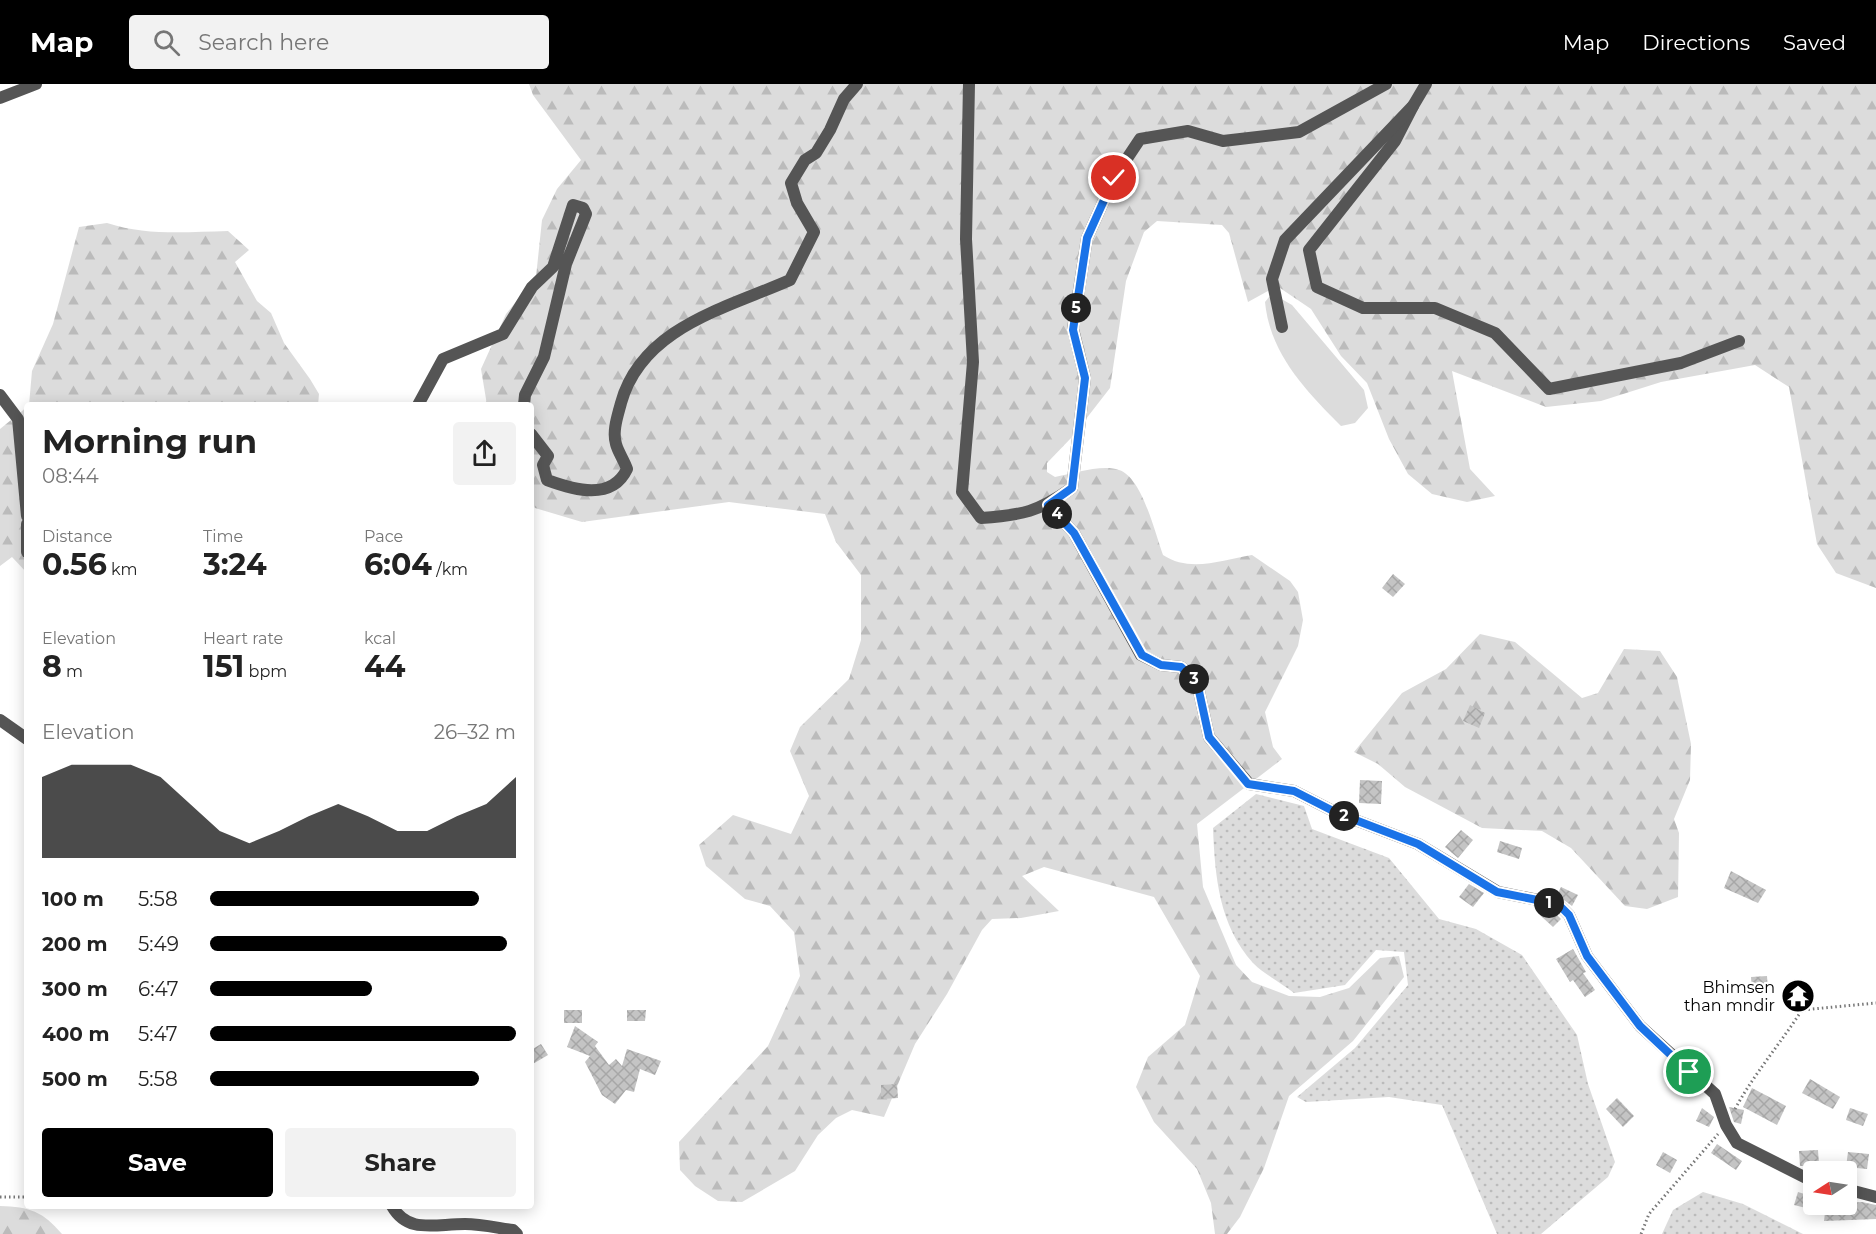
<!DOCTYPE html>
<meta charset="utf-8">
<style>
:root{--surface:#fff;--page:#f2f2f2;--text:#222;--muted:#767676;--accent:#000}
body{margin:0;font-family:Montserrat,sans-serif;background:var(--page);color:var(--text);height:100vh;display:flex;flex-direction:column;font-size:22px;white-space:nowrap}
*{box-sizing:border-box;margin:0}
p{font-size:20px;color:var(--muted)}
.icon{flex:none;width:33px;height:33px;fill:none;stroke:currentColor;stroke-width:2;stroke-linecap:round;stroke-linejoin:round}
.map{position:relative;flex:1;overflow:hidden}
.drawer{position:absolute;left:24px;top:318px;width:510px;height:807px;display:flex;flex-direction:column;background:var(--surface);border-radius:6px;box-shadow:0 3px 15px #0003}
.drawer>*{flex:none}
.needle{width:39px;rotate:258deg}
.tools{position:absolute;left:1803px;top:1077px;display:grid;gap:12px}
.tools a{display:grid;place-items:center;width:54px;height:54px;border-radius:6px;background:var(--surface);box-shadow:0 3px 15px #0003;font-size:30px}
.pin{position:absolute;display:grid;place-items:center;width:51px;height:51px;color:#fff;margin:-26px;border:3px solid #fff;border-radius:50%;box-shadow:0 2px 6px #0007}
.km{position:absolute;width:30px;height:30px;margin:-15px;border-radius:50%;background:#222;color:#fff;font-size:16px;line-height:30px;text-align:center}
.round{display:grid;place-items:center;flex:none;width:63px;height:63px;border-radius:6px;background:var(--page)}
.overview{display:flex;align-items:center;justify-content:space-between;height:102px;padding:0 18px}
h1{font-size:33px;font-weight:700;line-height:45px}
.figures{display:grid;grid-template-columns:repeat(3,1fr);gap:9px;height:102px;padding:6px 18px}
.figures div{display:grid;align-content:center}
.figures b{font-size:30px;font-weight:700}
.figures small{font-size:16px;font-weight:400}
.figures p{font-size:16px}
.chart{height:168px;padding:12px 18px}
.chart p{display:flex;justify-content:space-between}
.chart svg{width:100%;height:108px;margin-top:6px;fill:var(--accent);opacity:.7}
.action{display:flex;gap:12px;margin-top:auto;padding:12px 18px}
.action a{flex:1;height:69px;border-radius:6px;background:var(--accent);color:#fff;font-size:24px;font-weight:700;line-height:69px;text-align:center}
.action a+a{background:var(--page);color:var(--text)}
ul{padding:0 18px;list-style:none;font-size:20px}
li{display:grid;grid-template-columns:96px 72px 1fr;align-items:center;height:45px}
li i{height:15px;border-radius:8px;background:var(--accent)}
header{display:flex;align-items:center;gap:36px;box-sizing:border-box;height:84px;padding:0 30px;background:var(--accent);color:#fff}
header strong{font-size:28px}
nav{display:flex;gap:33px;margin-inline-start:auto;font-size:21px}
.search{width:420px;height:54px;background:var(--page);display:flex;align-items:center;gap:15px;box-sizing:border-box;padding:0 21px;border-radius:6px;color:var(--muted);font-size:22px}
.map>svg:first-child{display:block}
.grass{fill:url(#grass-dots)}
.forest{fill:url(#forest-firs)}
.park{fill:#dcdcdc}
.building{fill:url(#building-cross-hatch)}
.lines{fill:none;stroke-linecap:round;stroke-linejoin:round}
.path{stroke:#777;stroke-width:3;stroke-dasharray:1.5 3;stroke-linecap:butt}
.minor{stroke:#555;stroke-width:12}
.route-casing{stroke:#fff;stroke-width:12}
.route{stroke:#1a73e8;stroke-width:8}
.labels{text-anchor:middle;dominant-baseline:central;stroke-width:4.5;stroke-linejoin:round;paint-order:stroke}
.poi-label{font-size:16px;fill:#000;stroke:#fff;text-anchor:end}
</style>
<header>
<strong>Map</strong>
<div class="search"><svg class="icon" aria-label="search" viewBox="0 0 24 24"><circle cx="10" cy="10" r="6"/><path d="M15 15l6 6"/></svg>Search here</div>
<nav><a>Map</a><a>Directions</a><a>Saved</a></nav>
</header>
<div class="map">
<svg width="1876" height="1150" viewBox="0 0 1876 1150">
<defs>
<pattern id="grass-dots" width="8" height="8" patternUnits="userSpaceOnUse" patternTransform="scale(1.5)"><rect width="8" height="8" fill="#dcdcdc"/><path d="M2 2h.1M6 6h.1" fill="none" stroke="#bbb" stroke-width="1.8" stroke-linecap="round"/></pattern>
<pattern id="forest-firs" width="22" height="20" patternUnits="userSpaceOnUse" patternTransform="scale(1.5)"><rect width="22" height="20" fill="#dcdcdc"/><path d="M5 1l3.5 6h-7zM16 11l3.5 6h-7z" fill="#bbb"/></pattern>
<pattern id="building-cross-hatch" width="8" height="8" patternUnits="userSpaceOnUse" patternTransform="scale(1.5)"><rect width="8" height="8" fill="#c4c4c4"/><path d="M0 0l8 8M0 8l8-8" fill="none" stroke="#a7a7a7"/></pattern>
</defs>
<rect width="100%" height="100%" fill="#fff"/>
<g class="grass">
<path d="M1256,710l48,12 8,23 77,29 50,61 37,10 46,26 55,80 11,49 27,78 -7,15 -67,57h-44l-55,-129 -53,-8 -83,5 -9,-5 58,-49 53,-63 -4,-33 -28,-2 -31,35 -51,8c-13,-10 -30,-19 -41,-30 -34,-38 -38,-86 -40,-135z"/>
<polygon points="1703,1108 1743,1120 1803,1150 1662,1150 1673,1126"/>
</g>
<g class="forest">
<path d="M529,0h1347v504l-40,-15 -19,-29 -28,-157 -34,-22 -94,17 -60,19 -55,6 -94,-36 18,98 25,27 -28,6 -35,-8 -24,-20 -19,-35 -22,-56 -26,-27 -30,-47 -34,-23 -29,16 -19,-69 -7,-8 -65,-4 -13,11 -18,49 -16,107 -38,49 -25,26v9l8,5c18,-3 46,-13 64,-7 23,7 36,63 44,85 27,18 59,5 89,0l38,26 8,11 5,28 -5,26 -33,66 8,35 9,12 -85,65 6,63 33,78 16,17 37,14 31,1 29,-9 31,-30 19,-2 5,21 -51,64 -64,55 -25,72 -24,49 -13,17h-12l-4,-31 -14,-34 -43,-47 -18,-35 12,-30 37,-32 15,-49 -46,-79 -110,-30 -22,9 37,35 -38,7 -29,1 -10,11 -35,64 -32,50 -31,73 -32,-7 -16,8 -18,17 -23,36 -53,31 -24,-1 -23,-15 -15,-16 -1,-28 89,-96 32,-70 -6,-44 -24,-26 -25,-7 -39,-33 -7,-21 34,-30 58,19 18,-38 -19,-45 10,-24 49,-48 12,-39v-65l-25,-33 -11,-28 -96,-12 -147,20 -47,-14 -4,-7v-96h-44l-6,-36 25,-55 30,-37 6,-57 15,-31 24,-29 -48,-65z"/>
<path d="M107,139c40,13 79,9 121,8l21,19 -14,12 22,39 14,12 13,30 26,36 9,15 -1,11h-289l3,-34 21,-47 26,-97z"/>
<polygon points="27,323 27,489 12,473 0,482 0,345"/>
<polygon points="1480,550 1515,558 1582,614 1598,609 1624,565 1660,567 1677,593 1691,660 1690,696 1674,735 1679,749 1678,813 1647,825 1625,822 1571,764 1542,747 1482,744 1405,703 1378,680 1354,668 1402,609 1446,585"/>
<path d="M0,1122c30,1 42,5 62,28h-62z"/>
</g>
<path class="park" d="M1269,213h9l14,8 72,85 4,18 -13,15 -14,3c-35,-35 -71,-72 -76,-124z"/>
<g class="building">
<polygon points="1393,490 1405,500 1393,513 1382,504"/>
<polygon points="1470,621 1485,629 1479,644 1463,637"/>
<polygon points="1360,696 1382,697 1381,720 1359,719"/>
<polygon points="1461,746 1473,756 1458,774 1445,763"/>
<polygon points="1500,757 1522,764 1519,775 1497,768"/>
<polygon points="1731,787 1766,806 1758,819 1724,804"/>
<polygon points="1469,800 1484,809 1473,823 1459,813"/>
<polygon points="1561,803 1578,811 1572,822 1557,811"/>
<polygon points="1546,826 1554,828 1561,835 1553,843 1541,832"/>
<polygon points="1573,865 1586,888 1583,889 1595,906 1585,913 1573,896 1570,898 1556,875"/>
<polygon points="1767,892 1768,907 1752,907 1751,893"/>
<rect x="564" y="926" width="18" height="13"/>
<polygon points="627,926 646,926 645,937 627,937"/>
<polygon points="575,942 598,958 595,962 609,981 616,975 622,982 627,965 661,977 655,991 640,985 634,1008 626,1006 615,1020 602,1011 585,978 590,972 567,963"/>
<polygon points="541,960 548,971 531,981 531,966"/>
<polygon points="1810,995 1840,1013 1833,1025 1802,1009"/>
<polygon points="897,1000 898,1014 881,1015 881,1001"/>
<polygon points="1752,1004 1786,1022 1777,1041 1743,1023"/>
<polygon points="1617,1014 1634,1032 1623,1043 1606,1025"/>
<polygon points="1729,1023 1744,1026 1741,1040 1734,1038"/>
<polygon points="1702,1024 1714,1033 1709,1043 1696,1037"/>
<polygon points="1850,1024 1868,1030 1863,1042 1846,1036"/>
<polygon points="1717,1060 1742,1077 1736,1086 1711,1069"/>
<polygon points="1818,1066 1819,1081 1800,1082 1799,1067"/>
<polygon points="1663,1068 1677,1076 1670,1089 1656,1081"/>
<polygon points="1848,1068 1869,1070 1867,1085 1846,1083"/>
<polygon points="1798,1108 1814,1113 1814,1126 1794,1121"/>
<polygon points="1862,1118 1876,1121 1876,1135 1824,1137 1826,1120"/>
</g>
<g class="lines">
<g class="path">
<path d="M1735,1025c19,-35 45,-65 67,-99l74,-7"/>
<polyline points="0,1113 27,1113"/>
<polyline points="1641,1150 1649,1130 1718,1050"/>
</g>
<g class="minor">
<path d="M969,0l-3,155 7,123 -11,130 19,26c42,-3 57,-6 91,-30l13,-110 -12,-49 14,-91 27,-60 26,-39 48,-8 35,10 76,-9 87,-48"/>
<polyline points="0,14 36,0"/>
<polyline points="1413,22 1395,57 1309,166 1317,203 1363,224 1435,224 1495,249 1549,305 1681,279 1739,257"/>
<polyline points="1282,243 1272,195 1285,156 1413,22 1426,0"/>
<polyline points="0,311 18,335 27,432"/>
<polyline points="418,321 443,275 503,250 532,203 553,183 573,121 583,124 586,130 566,180 544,273 525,311 524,321"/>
<path d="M531,350l17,22 -5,9 4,15c27,10 65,21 80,-11 -3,-9 -9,-17 -11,-25 -4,-13 2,-29 5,-41 21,-76 106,-95 169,-123l24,-48 -17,-29 -6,-20 14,-23 11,-7 14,-23 14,-31 13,-15"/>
<polyline points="1048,421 1074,449 1141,571 1161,581 1181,583 1197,598 1209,653 1249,700 1294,707 1337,729 1418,760 1498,808 1558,820 1569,831 1587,872 1640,942 1715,1010 1726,1041 1737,1059 1814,1098"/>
<polyline points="27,440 27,468"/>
<polyline points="0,636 27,655"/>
<polyline points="1846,1105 1876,1113"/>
<path d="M392,1122c16,28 42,18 73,18 16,0 33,4 48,6l4,4"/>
</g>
</g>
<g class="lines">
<defs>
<polyline id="route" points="1114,94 1087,154 1073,246 1085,294 1072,404 1048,421 1074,449 1142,571 1161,581 1181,583 1197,598 1209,653 1248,700 1294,707 1337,729 1418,760 1497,808 1558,820 1569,831 1587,872 1640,942 1689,988"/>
</defs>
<use href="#route" class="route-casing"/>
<use href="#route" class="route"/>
</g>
<defs>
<symbol id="temple-disc" viewBox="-11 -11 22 22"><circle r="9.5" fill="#000" stroke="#fff"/><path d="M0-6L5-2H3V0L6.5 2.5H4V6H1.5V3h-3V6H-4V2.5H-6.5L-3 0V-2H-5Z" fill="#fff"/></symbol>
</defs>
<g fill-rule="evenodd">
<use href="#temple-disc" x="1779" y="893" width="38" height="38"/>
</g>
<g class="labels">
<g class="poi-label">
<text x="1775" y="903">Bhimsen<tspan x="1775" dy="18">than mndir</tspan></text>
</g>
</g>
</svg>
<div class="tools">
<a><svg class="needle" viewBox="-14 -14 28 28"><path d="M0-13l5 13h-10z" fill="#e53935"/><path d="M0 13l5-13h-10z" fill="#767676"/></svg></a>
</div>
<div class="pin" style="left:1689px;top:988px;background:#1e9e55"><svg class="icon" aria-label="arrive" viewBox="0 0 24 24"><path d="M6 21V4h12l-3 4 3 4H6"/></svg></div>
<div class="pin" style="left:1114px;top:94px;background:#d93025"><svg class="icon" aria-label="check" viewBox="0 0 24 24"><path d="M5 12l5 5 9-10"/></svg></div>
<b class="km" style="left:1549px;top:819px">1</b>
<b class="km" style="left:1344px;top:732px">2</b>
<b class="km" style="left:1194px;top:595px">3</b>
<b class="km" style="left:1057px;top:430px">4</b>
<b class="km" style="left:1076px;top:224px">5</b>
<section class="drawer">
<div class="overview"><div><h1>Morning run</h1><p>08:44</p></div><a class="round"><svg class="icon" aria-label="share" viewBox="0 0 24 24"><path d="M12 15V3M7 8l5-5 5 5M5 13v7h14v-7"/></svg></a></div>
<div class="figures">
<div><p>Distance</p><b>0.56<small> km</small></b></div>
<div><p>Time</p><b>3:24</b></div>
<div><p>Pace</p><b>6:04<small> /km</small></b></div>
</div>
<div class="figures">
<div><p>Elevation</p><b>8<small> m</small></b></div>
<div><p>Heart rate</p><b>151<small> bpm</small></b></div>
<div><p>kcal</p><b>44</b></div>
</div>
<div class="chart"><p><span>Elevation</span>26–32 m</p>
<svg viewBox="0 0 160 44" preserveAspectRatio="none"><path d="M0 44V11L10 6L20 6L30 6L40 11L50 22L60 33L70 38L80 33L90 27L100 22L110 27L120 33L130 33L140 27L150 22L160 11V44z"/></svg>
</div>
<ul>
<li><b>100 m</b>5:58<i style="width:88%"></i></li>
<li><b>200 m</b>5:49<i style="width:97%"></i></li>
<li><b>300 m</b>6:47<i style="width:53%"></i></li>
<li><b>400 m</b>5:47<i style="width:100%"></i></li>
<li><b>500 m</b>5:58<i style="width:88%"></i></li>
</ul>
<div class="action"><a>Save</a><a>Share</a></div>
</section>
</div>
